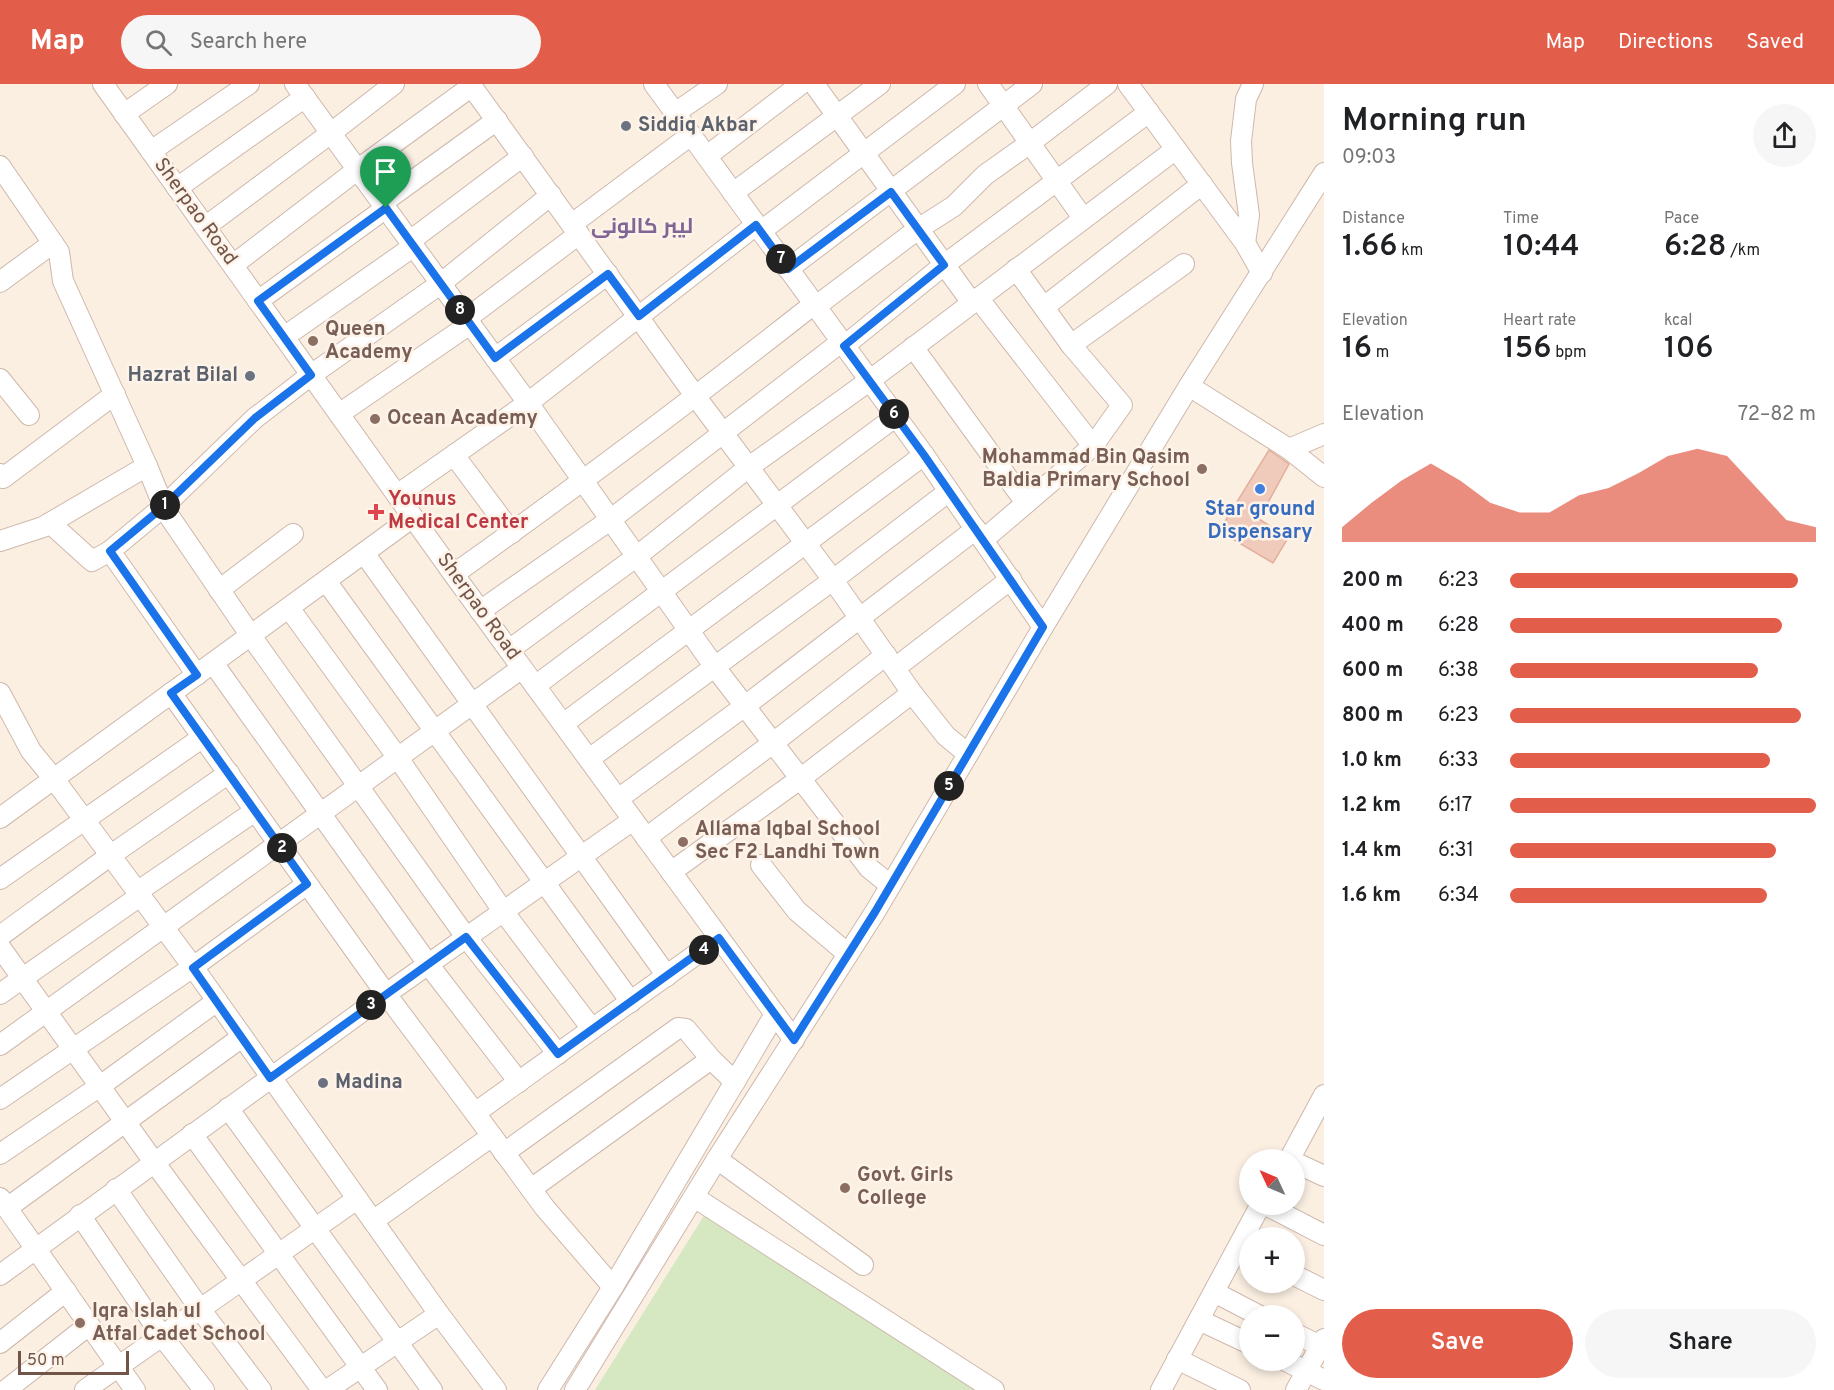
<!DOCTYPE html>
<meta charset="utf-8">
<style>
:root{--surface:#fff;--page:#f6f6f6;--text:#202124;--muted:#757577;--accent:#e25e4a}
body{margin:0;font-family:Overpass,Cairo,sans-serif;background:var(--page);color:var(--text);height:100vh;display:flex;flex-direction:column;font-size:22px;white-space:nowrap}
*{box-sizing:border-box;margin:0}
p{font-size:20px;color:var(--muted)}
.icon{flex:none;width:33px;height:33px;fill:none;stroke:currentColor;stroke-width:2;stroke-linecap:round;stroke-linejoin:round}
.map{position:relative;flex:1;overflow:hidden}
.side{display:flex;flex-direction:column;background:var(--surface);width:510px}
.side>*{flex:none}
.needle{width:39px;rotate:314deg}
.buttons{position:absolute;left:1239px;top:1065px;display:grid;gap:12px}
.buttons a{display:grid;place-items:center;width:66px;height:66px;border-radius:50%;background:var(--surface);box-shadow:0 3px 9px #0003;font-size:30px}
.scale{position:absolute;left:18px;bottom:15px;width:111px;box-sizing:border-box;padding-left:6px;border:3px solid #725449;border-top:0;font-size:16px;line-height:21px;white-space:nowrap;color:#725449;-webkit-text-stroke:4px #fef3e8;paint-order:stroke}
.pin{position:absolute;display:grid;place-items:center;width:51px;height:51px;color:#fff;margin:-62px -26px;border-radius:50% 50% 50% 0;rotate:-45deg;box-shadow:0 0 6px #0007}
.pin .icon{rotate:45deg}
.km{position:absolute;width:30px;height:30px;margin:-15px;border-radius:50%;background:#222;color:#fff;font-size:16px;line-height:30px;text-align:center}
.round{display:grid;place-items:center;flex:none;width:63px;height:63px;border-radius:32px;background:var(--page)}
.head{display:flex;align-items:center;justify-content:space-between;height:102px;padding:0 18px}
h1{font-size:33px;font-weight:600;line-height:45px}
.stats{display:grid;grid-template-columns:repeat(3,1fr);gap:9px;height:102px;padding:6px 18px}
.stats div{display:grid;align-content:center}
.stats b{font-size:30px;font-weight:600}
.stats small{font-size:16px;font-weight:400}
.stats p{font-size:16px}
.chart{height:168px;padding:12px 18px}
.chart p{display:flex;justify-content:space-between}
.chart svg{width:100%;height:108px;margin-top:6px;fill:var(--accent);opacity:.7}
.button{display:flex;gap:12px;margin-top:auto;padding:12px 18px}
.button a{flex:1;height:69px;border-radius:36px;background:var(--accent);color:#fff;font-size:24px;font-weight:600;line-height:69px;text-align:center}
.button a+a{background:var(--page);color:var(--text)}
ul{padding:0 18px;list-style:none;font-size:20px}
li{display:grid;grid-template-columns:96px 72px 1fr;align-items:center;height:45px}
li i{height:15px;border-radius:8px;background:var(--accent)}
header{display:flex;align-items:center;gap:36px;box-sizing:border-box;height:84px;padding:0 30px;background:var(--accent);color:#fff}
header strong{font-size:28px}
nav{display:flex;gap:33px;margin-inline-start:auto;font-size:21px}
.search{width:420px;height:54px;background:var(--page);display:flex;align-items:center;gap:15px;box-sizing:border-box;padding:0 21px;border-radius:33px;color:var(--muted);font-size:22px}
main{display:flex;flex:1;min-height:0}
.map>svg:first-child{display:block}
.green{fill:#d5e8c1}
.building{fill:#f0caba;stroke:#e2af9b;stroke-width:1.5}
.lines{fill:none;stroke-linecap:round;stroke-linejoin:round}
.minor-casing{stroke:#ceb8ac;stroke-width:22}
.minor{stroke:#fff;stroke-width:20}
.route-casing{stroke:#fff;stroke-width:12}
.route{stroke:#1a73e8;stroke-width:8}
.worship-dot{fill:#6b7280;stroke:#fef3e8;stroke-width:2}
.education-dot{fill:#8d6e63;stroke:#fef3e8;stroke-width:2}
.shop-dot{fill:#3f7fe0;stroke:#fef3e8;stroke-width:2}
.health-dot{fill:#e0444e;stroke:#fef3e8;stroke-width:2}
.labels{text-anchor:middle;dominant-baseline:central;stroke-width:5;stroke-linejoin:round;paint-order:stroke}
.worship-label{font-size:20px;font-weight:bold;fill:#5b616d;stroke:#fef3e8;text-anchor:start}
.street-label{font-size:20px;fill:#725449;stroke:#fef3e8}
.education-label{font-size:20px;font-weight:bold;fill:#785e54;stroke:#fef3e8;text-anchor:start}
.health-label{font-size:20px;font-weight:bold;fill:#be3a42;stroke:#fef3e8;text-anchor:start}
.shop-label{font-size:20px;font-weight:bold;fill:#366cbe;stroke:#fef3e8}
.neighbourhood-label{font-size:21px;font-weight:bold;fill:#806595;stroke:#fef3e8}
</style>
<header>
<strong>Map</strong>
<div class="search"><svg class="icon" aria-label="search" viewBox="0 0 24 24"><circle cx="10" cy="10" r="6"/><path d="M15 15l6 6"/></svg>Search here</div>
<nav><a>Map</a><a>Directions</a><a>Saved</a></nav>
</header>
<main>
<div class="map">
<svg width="1324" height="1306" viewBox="0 0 1324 1306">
<rect width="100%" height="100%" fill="#fbefe2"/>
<polygon class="green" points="705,1130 977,1306 595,1306"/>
<polygon class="building" points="1269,366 1289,380 1259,435 1288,454 1273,479 1219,447"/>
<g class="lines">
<defs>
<g id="minor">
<polyline points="103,0 457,495 794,956"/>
<polyline points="295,0 528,319 714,582 869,784 890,801"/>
<polyline points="470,0 696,313 833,496 912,609 946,652 968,670"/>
<polyline points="654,0 924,371 1043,543"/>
<polyline points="814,0 972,219"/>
<polyline points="988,0 1083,134"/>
<polyline points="1128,0 1245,159 1262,189"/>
<polyline points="675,29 717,0"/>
<polyline points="124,30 167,0"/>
<polyline points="151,67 249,0"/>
<polyline points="707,72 801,0"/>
<polyline points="0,82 59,168 63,197 147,382 165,426 251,552 466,853 558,970"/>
<polyline points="177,104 305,13"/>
<polyline points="733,109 880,0"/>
<polyline points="382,119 497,36"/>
<polyline points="572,140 691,51"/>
<polyline points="205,143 331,49 394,0"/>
<polyline points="761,147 955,0"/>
<polyline points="410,157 523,72"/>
<polyline points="1245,159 1249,131 1242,79 1241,57 1246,15 1253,0"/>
<polyline points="233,181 357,86 472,2"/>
<polyline points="788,185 1032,0"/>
<polyline points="0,198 53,159"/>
<polyline points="978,214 1093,362"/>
<polyline points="258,217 386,124"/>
<polyline points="815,223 918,145 954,122 985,91 1030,59 1107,0"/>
<polyline points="1044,223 1202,100"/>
<polyline points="466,235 579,150"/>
<polyline points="284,253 414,162"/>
<polyline points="1071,261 1184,180"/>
<polyline points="844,262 944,181 1149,28"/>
<polyline points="913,263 1026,419"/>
<polyline points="495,274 608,190"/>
<polyline points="0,295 29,331"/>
<polyline points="1189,302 1289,365 1324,393"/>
<polyline points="339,330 470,240"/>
<polyline points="1289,365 1324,350"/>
<polyline points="454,371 512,449"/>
<polyline points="0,390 3,394 115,310"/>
<polyline points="397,411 528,319 756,141"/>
<polyline points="50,439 92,477 110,467"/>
<polyline points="983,456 1093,362 1122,321 1071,261 1016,185"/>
<polyline points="0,457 43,443 147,382"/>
<polyline points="364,469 667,892"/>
<path d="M454,490c122,-87 242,-177 360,-270"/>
<polyline points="326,497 631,918"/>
<polyline points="219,506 293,450"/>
<polyline points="289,524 398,674 503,827 592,945"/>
<polyline points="480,527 610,436 841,258"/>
<polyline points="509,566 636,473 749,383 869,297 1176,65"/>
<polyline points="213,579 428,880 519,998"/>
<polyline points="895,584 1011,495"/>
<polyline points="197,591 110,467 163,423 255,334 311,291 440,200 551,111"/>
<polyline points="535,602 895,333"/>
<polyline points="0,609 31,667 54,695 193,883 0,1015"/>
<polyline points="171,609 386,910 475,1029 545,1124 613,1203"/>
<polyline points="563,640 924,371"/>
<polyline points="589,675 833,496 948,408"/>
<polyline points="618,715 745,622 976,445"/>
<polyline points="0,734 413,433"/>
<polyline points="646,754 773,659 886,571"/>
<polyline points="761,781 797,827 848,870"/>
<polyline points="671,788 800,695 912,609"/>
<polyline points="0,795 203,653"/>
<polyline points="307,800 193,883 439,1230 496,1306"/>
<polyline points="137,808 255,727"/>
<polyline points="0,852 111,771 229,689"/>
<polyline points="0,863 154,1078 322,1306"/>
<polyline points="0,910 140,812"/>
<polyline points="0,961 522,584"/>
<polyline points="228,1024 432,1306"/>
<polyline points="475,1029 719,854"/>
<polyline points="192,1050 377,1306"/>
<polyline points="504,1069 678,944 686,945 711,975 735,998"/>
<polyline points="0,1070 100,1002 217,917"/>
<polyline points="717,1075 863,1181"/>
<polyline points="1289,1076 1324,1011"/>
<polyline points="1294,1078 1324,1092"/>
<polyline points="116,1105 200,1225 261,1306"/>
<polyline points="531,1105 711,975"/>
<polyline points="694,1113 994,1306"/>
<polyline points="0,1114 135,1306"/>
<polyline points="1264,1120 1324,1151"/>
<polyline points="7,1124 242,953"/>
<polyline points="80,1131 162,1252 204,1306"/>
<polyline points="373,1137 492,1052"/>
<polyline points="0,1191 386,910 633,736"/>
<polyline points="1294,1191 1324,1206"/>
<polyline points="1214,1208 1260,1232"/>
<polyline points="1199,1236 1250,1260"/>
<polyline points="1294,1249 1324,1264"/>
<polyline points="0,1259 66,1207"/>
<polyline points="1177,1275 1240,1306"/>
<polyline points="1284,1276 1324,1296"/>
<polyline points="6,1306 89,1241"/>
<polyline points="85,1306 357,1115"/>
<polyline points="327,1306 439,1230"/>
<polyline points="548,1306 613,1203 775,930"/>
<polyline points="575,1306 717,1075 875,828 1043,543 1189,302 1324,89"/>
<polyline points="1161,1306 1261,1120"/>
<polyline points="1296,1306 1324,1255"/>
</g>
</defs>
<use href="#minor" class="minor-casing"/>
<use href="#minor" class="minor"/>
</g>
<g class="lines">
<defs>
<polygon id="route" points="891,108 944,181 844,262 924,371 1043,543 875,828 794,956 719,854 558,970 466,853 270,994 193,884 307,800 171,609 197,591 110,467 163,423 255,334 311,291 258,217 386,124 495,274 608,190 639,232 756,141 788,185"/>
</defs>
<use href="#route" class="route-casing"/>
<use href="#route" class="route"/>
</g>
<g class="worship-dot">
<circle cx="626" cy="42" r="6"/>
<circle cx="250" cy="292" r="6"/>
<circle cx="323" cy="999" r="6"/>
</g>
<g class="education-dot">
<circle cx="313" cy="257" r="6"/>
<circle cx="375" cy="335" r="6"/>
<circle cx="1202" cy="385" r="6"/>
<circle cx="683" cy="758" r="6"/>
<circle cx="845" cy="1104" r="6"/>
<circle cx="80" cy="1239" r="6"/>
</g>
<circle class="shop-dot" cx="1260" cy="405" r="6"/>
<path class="health-dot" d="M373 419h6v6h6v6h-6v6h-6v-6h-6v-6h6z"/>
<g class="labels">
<g class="worship-label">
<text x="638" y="42">Siddiq Akbar</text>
<text x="238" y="292" text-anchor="end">Hazrat Bilal</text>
<text x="335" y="999">Madina</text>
</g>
<g class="street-label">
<text transform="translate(195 128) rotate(54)">Sherpao Road</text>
<text transform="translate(478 523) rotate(54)">Sherpao Road</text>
</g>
<g class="education-label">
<text x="325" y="246">Queen<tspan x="325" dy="23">Academy</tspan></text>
<text x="387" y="335">Ocean Academy</text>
<text x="1190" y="374" text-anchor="end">Mohammad Bin Qasim<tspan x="1190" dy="23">Baldia Primary School</tspan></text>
<text x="695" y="746">Allama Iqbal School<tspan x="695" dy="23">Sec F2 Landhi Town</tspan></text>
<text x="857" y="1092">Govt. Girls<tspan x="857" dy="23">College</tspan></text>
<text x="92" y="1228">Iqra Islah ul<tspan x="92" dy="23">Atfal Cadet School</tspan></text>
</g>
<g class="health-label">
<text x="388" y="416">Younus<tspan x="388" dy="23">Medical Center</tspan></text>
</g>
<g class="shop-label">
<text x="1260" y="426">Star ground<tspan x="1260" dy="23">Dispensary</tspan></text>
</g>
<g class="neighbourhood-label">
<text x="642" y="143">لیبر کالونی</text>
</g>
</g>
</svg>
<div class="buttons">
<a><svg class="needle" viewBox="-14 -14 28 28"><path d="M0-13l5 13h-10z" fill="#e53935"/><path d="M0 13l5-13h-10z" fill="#757577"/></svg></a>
<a>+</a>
<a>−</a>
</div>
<div class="scale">50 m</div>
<div class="pin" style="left:386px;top:124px;background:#1e9e55"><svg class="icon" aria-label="arrive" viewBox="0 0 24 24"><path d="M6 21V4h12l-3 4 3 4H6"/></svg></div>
<b class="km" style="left:165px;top:421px">1</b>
<b class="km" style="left:282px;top:764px">2</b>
<b class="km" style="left:371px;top:921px">3</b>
<b class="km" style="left:704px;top:866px">4</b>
<b class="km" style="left:949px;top:702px">5</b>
<b class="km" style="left:894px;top:330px">6</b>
<b class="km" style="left:781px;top:175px">7</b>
<b class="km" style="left:460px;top:226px">8</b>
</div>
<section class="side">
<div class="head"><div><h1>Morning run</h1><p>09:03</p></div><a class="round"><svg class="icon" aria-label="share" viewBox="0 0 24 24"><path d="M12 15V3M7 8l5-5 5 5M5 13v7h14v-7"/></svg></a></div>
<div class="stats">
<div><p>Distance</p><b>1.66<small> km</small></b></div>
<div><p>Time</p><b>10:44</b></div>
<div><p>Pace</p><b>6:28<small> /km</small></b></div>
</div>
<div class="stats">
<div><p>Elevation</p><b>16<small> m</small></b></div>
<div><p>Heart rate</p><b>156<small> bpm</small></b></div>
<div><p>kcal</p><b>106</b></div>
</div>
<div class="chart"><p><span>Elevation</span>72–82 m</p>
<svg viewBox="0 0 160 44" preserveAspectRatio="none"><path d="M0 44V38L10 28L20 19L30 12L40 19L50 28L60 32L70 32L80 25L90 22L100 16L110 9L120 6L130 9L140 22L150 35L160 38V44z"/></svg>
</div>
<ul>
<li><b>200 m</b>6:23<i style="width:94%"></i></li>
<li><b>400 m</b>6:28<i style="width:89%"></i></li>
<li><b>600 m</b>6:38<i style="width:81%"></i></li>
<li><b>800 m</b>6:23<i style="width:95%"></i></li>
<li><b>1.0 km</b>6:33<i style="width:85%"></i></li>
<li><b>1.2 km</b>6:17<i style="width:100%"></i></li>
<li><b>1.4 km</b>6:31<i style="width:87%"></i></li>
<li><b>1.6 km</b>6:34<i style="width:84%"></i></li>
</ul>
<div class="button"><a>Save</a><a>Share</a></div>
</section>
</main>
